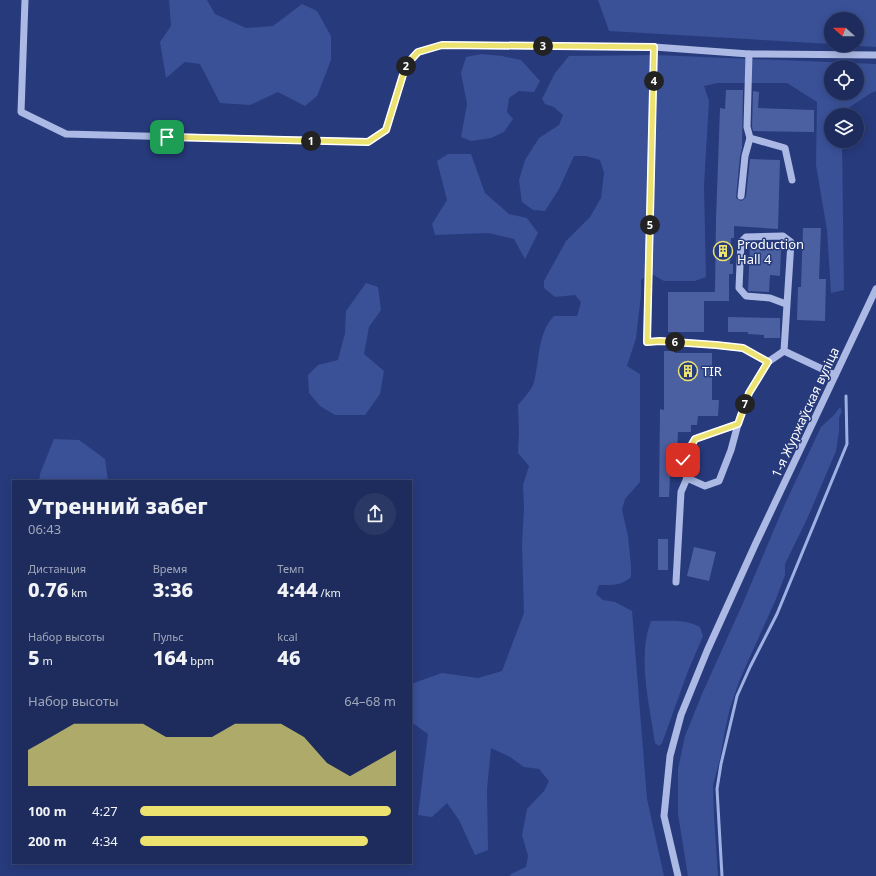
<!DOCTYPE html>
<html lang="ru">
<meta charset="utf-8">
<style>
:root{--surface:#1d2c5c;--page:#2a3865;--text:#f1f3f6;--muted:#a0a7bb;--line:#3b4872;--accent:#ece270}
body{margin:0;font-family:"Noto Sans",sans-serif;background:var(--page);color:var(--text);height:100vh;display:flex;flex-direction:column;font-size:15px;white-space:nowrap}
*{box-sizing:border-box;margin:0}
p{font-size:13px;color:var(--muted)}
.icon{flex:none;width:22px;height:22px;fill:none;stroke:currentColor;stroke-width:2;stroke-linecap:round;stroke-linejoin:round}
.map{position:relative;flex:1;overflow:hidden}
.details{position:absolute;left:12px;top:480px;width:400px;height:384px;display:flex;flex-direction:column;background:var(--surface);border-radius:0px;box-shadow:0 2px 10px #0003,0 0 0 1px var(--line)}
.details>*{flex:none}
.needle{width:26px;rotate:291deg}
.tools{position:absolute;left:824px;top:12px;display:grid;gap:8px}
.tools a{display:grid;place-items:center;width:40px;height:40px;border-radius:50%;background:var(--surface);box-shadow:0 2px 10px #0003,0 0 0 1px var(--line);font-size:20px}
.pin{position:absolute;display:grid;place-items:center;width:34px;height:34px;color:#fff;margin:-17px;border-radius:8px;box-shadow:0 2px 6px #0006}
.km{position:absolute;width:20px;height:20px;margin:-10px;border-radius:50%;background:#222;color:#fff;font-size:11px;line-height:20px;text-align:center}
.round{display:grid;place-items:center;flex:none;width:42px;height:42px;border-radius:21px;background:var(--page)}
.headline{display:flex;align-items:center;justify-content:space-between;height:68px;padding:0 16px}
h1{font-size:22px;font-weight:800;line-height:30px}
.figures{display:grid;grid-template-columns:repeat(3,1fr);gap:6px;height:68px;padding:4px 16px}
.figures div{display:grid;align-content:center}
.figures b{font-size:20px;font-weight:800}
.figures small{font-size:11px;font-weight:400}
.figures p{font-size:11px}
.chart{height:112px;padding:8px 16px}
.chart p{display:flex;justify-content:space-between}
.chart svg{width:100%;height:72px;margin-top:4px;fill:var(--accent);opacity:.7}
ul{padding:0 16px;list-style:none;font-size:13px}
li{display:grid;grid-template-columns:64px 48px 1fr;align-items:center;height:30px}
li i{height:10px;border-radius:5px;background:var(--accent)}
.map>svg:first-child{display:block}
.green{fill:#3a5198;fill-rule:evenodd}
.lines{fill:none;stroke-linecap:round;stroke-linejoin:round}
.stream{stroke:#9fb1e4;stroke-width:3}
.building{fill:#4b60a1}
.minor{stroke:#abb9e4;stroke-width:7}
.route-casing{stroke:#fff;stroke-width:8}
.route{stroke:#ece270;stroke-width:5}
.labels{text-anchor:middle;dominant-baseline:central;stroke-width:3;stroke-linejoin:round;paint-order:stroke}
.poi-label{font-size:13px;fill:#fff;stroke:#273a7b;text-anchor:start}
.street-label{font-size:13px;fill:#fff;stroke:#273a7b}
</style>
<div class="map">
<svg width="876" height="876" viewBox="0 0 876 876">
<rect width="100%" height="100%" fill="#273a7b"/>
<g class="green">
<polygon points="169,0 207,0 215,14 246,28 273,26 302,4 317,11 331,36 331,60 317,96 305,106 278,92 250,105 220,103 200,64 185,62 166,78 160,42 171,26"/>
<polygon points="598,0 876,0 876,47 839,45 857,45 857,19 831,19 831,44 609,31"/>
<polygon points="481,54 502,56 521,60 540,81 534,92 519,91 509,98 507,112 513,119 504,132 491,138 471,141 461,137 467,104 461,73 466,57"/>
<path d="M656,55l220,9v27l-5,2 -29,19v3h-11v26h11l2,149 -13,3 -4,-63 -11,-65 1,-63 -30,-19h-69l-14,3 5,15 -5,84 2,92 -11,4h-31l-14,-8 -9,7v15l-5,43 -9,28 13,8v108l-15,17 -3,11 6,26 3,30v11c-9,9 -20,8 -32,8l-3,9 7,6 12,2 17,9 15,188 17,77h-154l1,-2 15,-7 2,-11 -6,-21 5,-26 17,-18 5,-10 -10,-12 -15,-2 -14,-10 -19,-9 -4,41 1,61 -13,5 -16,-35 -12,-17 -15,14 -14,-2 10,-81 -17,-12v-38l31,-11 36,5 24,-7 22,-58 -2,-68 2,-39 -1,-21 6,-19 -11,-13 1,-21 -1,-27c5,-6 14,-15 16,-23 6,-23 3,-48 20,-66h23l4,-14 -6,-7 -20,2 -11,-9v-7l22,-40 24,-24 11,-19 3,-25 -4,-13 -14,-4h-12l-15,33 -14,22 -12,-1 -11,-8 -3,-22 6,-20 14,-22 20,-13 4,-10 -9,-8 -9,-3 -3,-5 13,-26 14,-17zM831,67h26v26h-26z"/>
<polygon points="448,154 471,154 485,193 509,214 527,218 538,233 525,259 514,239 488,233 435,235 432,224 447,200 437,161"/>
<polygon points="366,283 378,287 381,310 369,327 364,354 384,371 380,394 365,415 335,415 320,406 309,393 308,375 318,365 338,360 345,333 346,311"/>
<polygon points="840,407 842,411 839,418 839,431 836,451 808,517 785,564 785,575 776,599 740,679 730,708 725,730 720,759 713,785 714,817 718,876 688,876 678,814 678,769 685,736 702,694 743,603 784,506 821,427 835,414"/>
<polygon points="54,439 79,440 105,459 108,481 39,481 40,474"/>
<path d="M651,621c17,0 35,-2 49,6l3,9 -15,35 -26,72 -3,3 -4,-3c-5,-37 -18,-86 -4,-122z"/>
</g>
<g class="lines">
<polyline class="stream" points="722,876 717,789 721,764 737,696 750,667 777,614 847,444 846,396"/>
</g>
<g class="building">
<polygon points="726,90 743,90 742,148 740,156 736,198 741,201 743,200 746,197 750,159 780,160 778,229 734,226 734,238 731,238 730,264 733,264 733,274 729,274 729,301 704,301 704,332 668,332 668,292 715,292 716,219 720,108 725,109"/>
<polygon points="753,91 759,92 758,108 814,110 814,132 753,131 752,126"/>
<polygon points="803,228 821,228 819,279 826,279 825,321 797,320 798,287 801,287"/>
<polygon points="750,246 781,248 780,276 770,275 769,292 748,291"/>
<polygon points="728,317 780,318 780,338 764,338 764,335 748,334 748,332 728,332"/>
<polygon points="664,351 675,351 675,353 712,353 712,400 719,400 718,416 698,416 697,425 691,425 691,432 678,432 677,457 671,456 669,497 659,497 660,409 664,410"/>
<rect x="658" y="539" width="10" height="31"/>
<polygon points="694,547 716,552 709,581 687,576"/>
</g>
<g class="lines">
<g class="minor">
<polyline points="25,0 21,112 66,134 368,142 386,130 406,65 418,52 442,45 654,47 749,54 876,55"/>
<polyline points="654,47 647,342 660,341 716,345 743,348 768,362"/>
<polyline points="750,138 785,148 792,180"/>
<polyline points="741,196 745,156 750,138 747,127 749,54"/>
<polyline points="786,304 770,298 746,296 739,288 741,242 746,237 783,236 791,242 784,351 835,375"/>
<polyline points="738,424 695,439 683,460 687,478 705,486 719,481 731,450 738,424 749,393 768,362 784,351"/>
<polyline points="676,582 681,492 687,478"/>
<polyline points="678,876 664,816 670,756 681,715 707,651 755,545 876,289"/>
</g>
</g>
<g class="lines">
<defs>
<polyline id="route" points="167,137 368,142 386,130 406,65 418,52 442,45 654,47 647,342 660,341 716,345 743,348 768,362 749,393 738,424 695,439 683,460"/>
</defs>
<use href="#route" class="route-casing"/>
<use href="#route" class="route"/>
</g>
<defs>
<symbol id="building-ring" viewBox="-11 -11 22 22"><circle r="9.5" fill="#273a7b" stroke="#ece270" stroke-width="1.5"/><path d="M-4-6H4V6H1V3H-1V6H-4ZM-2.5-4.3h1.7v1.8h-1.7ZM.8-4.3h1.7v1.8H.8ZM-2.5-1h1.7V.8h-1.7ZM.8-1h1.7V.8H.8Z" fill="#ece270"/></symbol>
</defs>
<g fill-rule="evenodd">
<use href="#building-ring" x="712" y="240" width="22" height="22"/>
<use href="#building-ring" x="677" y="360" width="22" height="22"/>
</g>
<g class="labels">
<g class="poi-label">
<text x="737" y="244">Production<tspan x="737" dy="15">Hall 4</tspan></text>
<text x="702" y="371">TIR</text>
</g>
<g class="street-label">
<text transform="translate(805 412) rotate(-65)">1-я Журжаўская вуліца</text>
</g>
</g>
</svg>
<div class="tools">
<a><svg class="needle" viewBox="-14 -14 28 28"><path d="M0-13l5 13h-10z" fill="#e53935"/><path d="M0 13l5-13h-10z" fill="#a0a7bb"/></svg></a>
<a><svg class="icon" aria-label="locate" viewBox="0 0 24 24"><circle cx="12" cy="12" r="6"/><path d="M12 2v4M12 18v4M2 12h4M18 12h4"/></svg></a>
<a><svg class="icon" aria-label="layers" viewBox="0 0 24 24"><path d="M12 4l9 5-9 5-9-5zM3 14l9 5 9-5"/></svg></a>
</div>
<div class="pin" style="left:167px;top:137px;background:#1e9e55"><svg class="icon" aria-label="arrive" viewBox="0 0 24 24"><path d="M6 21V4h12l-3 4 3 4H6"/></svg></div>
<div class="pin" style="left:683px;top:460px;background:#d93025"><svg class="icon" aria-label="check" viewBox="0 0 24 24"><path d="M5 12l5 5 9-10"/></svg></div>
<b class="km" style="left:311px;top:141px">1</b>
<b class="km" style="left:406px;top:66px">2</b>
<b class="km" style="left:543px;top:46px">3</b>
<b class="km" style="left:654px;top:81px">4</b>
<b class="km" style="left:650px;top:225px">5</b>
<b class="km" style="left:675px;top:342px">6</b>
<b class="km" style="left:745px;top:404px">7</b>
<section class="details">
<div class="headline"><div><h1>Утренний забег</h1><p>06:43</p></div><a class="round"><svg class="icon" aria-label="share" viewBox="0 0 24 24"><path d="M12 15V3M7 8l5-5 5 5M5 13v7h14v-7"/></svg></a></div>
<div class="figures">
<div><p>Дистанция</p><b>0.76<small> km</small></b></div>
<div><p>Время</p><b>3:36</b></div>
<div><p>Темп</p><b>4:44<small> /km</small></b></div>
</div>
<div class="figures">
<div><p>Набор высоты</p><b>5<small> m</small></b></div>
<div><p>Пульс</p><b>164<small> bpm</small></b></div>
<div><p>kcal</p><b>46</b></div>
</div>
<div class="chart"><p><span>Набор высоты</span>64–68 m</p>
<svg viewBox="0 0 160 44" preserveAspectRatio="none"><path d="M0 44V22L10 14L20 6L30 6L40 6L50 6L60 14L70 14L80 14L90 6L100 6L110 6L120 14L130 30L140 38L150 30L160 22V44z"/></svg>
</div>
<ul>
<li><b>100 m</b>4:27<i style="width:98%"></i></li>
<li><b>200 m</b>4:34<i style="width:89%"></i></li>
</ul>
</section>
</div>
